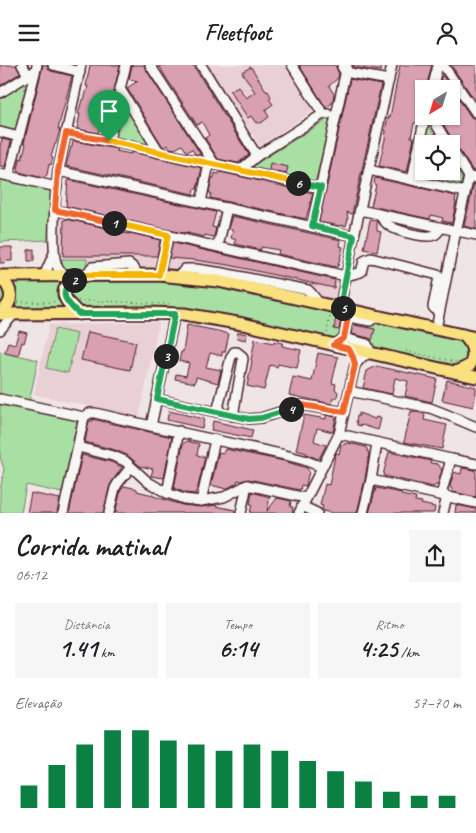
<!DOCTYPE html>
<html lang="pt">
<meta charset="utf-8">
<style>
:root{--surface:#fff;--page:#f6f6f6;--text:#202124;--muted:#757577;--accent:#0b8043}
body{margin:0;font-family:Caveat,sans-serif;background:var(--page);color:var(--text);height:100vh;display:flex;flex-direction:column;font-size:19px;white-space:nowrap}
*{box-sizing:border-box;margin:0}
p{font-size:16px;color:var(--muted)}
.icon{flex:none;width:28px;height:28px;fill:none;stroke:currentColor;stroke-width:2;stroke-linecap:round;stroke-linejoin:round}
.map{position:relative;height:448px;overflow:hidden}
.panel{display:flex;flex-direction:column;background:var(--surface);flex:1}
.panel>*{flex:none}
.needle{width:32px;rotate:218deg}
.tools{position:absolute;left:415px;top:15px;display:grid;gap:10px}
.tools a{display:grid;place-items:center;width:45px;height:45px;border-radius:0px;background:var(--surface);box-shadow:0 1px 4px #0004;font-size:25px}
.pin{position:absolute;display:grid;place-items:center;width:42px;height:42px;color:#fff;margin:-51px -21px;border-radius:50% 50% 50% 0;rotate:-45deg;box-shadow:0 0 5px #0007}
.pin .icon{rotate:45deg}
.km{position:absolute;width:25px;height:25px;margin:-12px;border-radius:50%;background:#222;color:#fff;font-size:14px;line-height:25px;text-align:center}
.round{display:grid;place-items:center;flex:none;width:52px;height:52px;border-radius:0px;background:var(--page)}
.headline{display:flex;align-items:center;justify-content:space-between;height:85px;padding:0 15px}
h1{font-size:28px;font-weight:700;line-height:38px}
.figures{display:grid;grid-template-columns:repeat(3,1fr);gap:8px;height:85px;padding:5px 15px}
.figures div{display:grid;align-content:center;border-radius:0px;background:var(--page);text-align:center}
.figures b{font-size:25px;font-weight:700}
.figures small{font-size:14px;font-weight:400}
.figures p{font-size:14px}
.chart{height:140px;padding:10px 15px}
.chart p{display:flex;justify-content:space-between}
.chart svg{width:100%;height:90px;margin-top:5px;stroke:var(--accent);stroke-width:6}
header{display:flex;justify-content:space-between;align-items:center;height:65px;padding:0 15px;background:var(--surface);font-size:22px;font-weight:700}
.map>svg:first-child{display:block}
.built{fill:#e9d0d5}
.green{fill:#a8e0a3;stroke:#798067}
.building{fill:#d9a0b1;stroke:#4a1f2b}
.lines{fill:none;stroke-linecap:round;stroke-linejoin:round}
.minor-casing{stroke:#4a1f2b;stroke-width:12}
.major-casing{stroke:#4a1f2b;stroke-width:15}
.path{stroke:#4a1f2b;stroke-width:1;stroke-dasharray:1 4;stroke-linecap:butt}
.minor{stroke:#f6f6f2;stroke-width:9}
.major{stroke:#fae180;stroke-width:11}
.split-1-casing{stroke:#fff;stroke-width:10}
.split-2-casing{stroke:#fff;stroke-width:10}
.split-3-casing{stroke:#fff;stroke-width:10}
.split-4-casing{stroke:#fff;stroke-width:10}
.split-5-casing{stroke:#fff;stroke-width:10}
.split-6-casing{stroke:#fff;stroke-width:10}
.split-7-casing{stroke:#fff;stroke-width:10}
.split-1{stroke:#f0652b;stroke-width:6}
.split-2{stroke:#f5b400;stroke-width:6}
.split-3{stroke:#22a559;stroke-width:6}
.split-4{stroke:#22a559;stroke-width:6}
.split-5{stroke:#f0652b;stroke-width:6}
.split-6{stroke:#22a559;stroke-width:6}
.split-7{stroke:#f5b400;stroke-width:6}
</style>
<header><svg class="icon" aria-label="menu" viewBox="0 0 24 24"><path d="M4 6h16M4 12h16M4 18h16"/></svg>Fleetfoot<svg class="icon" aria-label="person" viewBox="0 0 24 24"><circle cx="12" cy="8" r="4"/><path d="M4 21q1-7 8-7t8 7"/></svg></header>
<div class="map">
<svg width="476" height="448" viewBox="0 0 476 448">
<rect width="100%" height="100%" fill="#f0e5e5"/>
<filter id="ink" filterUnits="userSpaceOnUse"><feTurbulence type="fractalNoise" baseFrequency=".02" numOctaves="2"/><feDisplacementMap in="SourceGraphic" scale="10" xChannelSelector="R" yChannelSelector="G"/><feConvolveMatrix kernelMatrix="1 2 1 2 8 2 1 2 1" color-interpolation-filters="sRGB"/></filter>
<g filter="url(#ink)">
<g class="built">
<polygon points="210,0 285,0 314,45 260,81 207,1"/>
<polygon points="53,148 341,213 334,242 49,212"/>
<polygon points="159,257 139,353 34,329 49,260"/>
</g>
<g class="green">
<polygon points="30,12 16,67 0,63 0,32"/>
<polygon points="127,41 151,80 114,74"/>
<polygon points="331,52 315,119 249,103"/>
<polygon points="425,55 440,79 424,79 424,106 451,106 451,96 462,114 460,125 413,113"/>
<polygon points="0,115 50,126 50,148 48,175 0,177"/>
<path d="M62,194h25v8l-4,4c-11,0 -23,3 -21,-12z"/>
<polygon points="0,214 188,215 476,275 476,308 203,249 0,250"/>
<polygon points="55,264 77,269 68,308 46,303"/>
<polygon points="0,286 38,295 29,338 0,331"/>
<polygon points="0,340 77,356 62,428 26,420 21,448 0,448 0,426 4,404 0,392"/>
</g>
<g class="building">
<polygon points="0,0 16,0 20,8 0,21"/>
<polygon points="43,0 47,0 48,4 51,6 72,11 58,64 60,64 56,79 55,79 51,92 53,93 51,100 49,99 47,110 43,113 19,107 18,104 20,95 20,93 22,94 26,79 24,78"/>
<polygon points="90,0 120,0 106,61 101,59 98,68 77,64 80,49 78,49 82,35 84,35 88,21 86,21"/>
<polygon points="132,0 144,0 145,3 201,90 195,89 192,84 187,87 182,80 175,84 170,83 168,80 165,82 163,82 127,23 138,16 129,14"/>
<polygon points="159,0 193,0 249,90 238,98 218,94 205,73 209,70 202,57 197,60 165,11"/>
<polygon points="299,0 334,0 336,2 339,9 338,13 329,21 334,29 332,38 326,43"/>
<polygon points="353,0 382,0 381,6 353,2"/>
<polygon points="400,0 432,0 426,23 424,23 423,45 419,49 417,58 414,58 411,72 414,73 407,107 379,101 385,74 386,66 385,66 388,52 390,52"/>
<polygon points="451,0 476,0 476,37"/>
<polygon points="251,2 267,27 268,26 271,32 269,34 273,39 265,45 269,52 261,58 261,57 259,59 258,57 256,58 251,51 248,53 230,26 238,21 246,33 255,27 242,7"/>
<polygon points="443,11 471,52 476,54 476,106 473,106 454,78 441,55 442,54 440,51 455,51 451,46 451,24 441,24 439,21 441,12"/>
<polygon points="350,14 381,20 352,149 347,147 348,154 346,161 340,160 340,161 319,157"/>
<polygon points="2,74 11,76 5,102 0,101 0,81"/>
<polygon points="73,76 117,84 116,86 131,89 131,87 202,103 197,124 194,124 193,129 66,101 71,82 72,82"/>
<polygon points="270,98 288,102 286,109 269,105"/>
<polygon points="220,107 313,128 306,154 210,133 211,128 209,127 212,113 214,113 215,108 219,109"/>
<polygon points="375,113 456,131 455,137 456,137 452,158 442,156 443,153 431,150 430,154 371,141 376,120 374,119"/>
<polygon points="69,115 216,147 212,162 216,163 214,172 205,170 204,172 187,168 189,167 182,168 66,141 68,116"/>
<polygon points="474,119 476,119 476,164 464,161"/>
<polygon points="232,151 341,175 340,181 343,182 338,201 336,202 278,189 279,185 261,182 261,185 235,179 236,175 231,173 233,165 228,164"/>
<polygon points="66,154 115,165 115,167 130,169 130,168 160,175 157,191 63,191 64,155"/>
<polygon points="370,155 376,156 377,157 377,166 381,167 377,187 364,184"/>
<polygon points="173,178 335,215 334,223 229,200 195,195 169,193"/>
<polygon points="0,182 12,182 12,196 7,196 5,198 0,198"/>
<polygon points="34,184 34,196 28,196 28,185"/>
<polygon points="336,252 341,253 339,265 334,264"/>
<polygon points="187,260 218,266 229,269 225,287 222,287 222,291 210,288 206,302 221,305 218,318 196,312 195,318 175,314 176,309 186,311 189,298 179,296 181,287 183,287"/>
<polygon points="354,260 375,264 372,275 369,273 352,269"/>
<polygon points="19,266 27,268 24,278 22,277 18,291 5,288 8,277 15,279"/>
<polygon points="88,267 136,277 130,305 81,295"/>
<polygon points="238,267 247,269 246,275 237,273"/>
<polygon points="255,274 274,278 274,276 283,278 282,281 301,285 297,303 278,299 277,302 270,300 264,325 247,321 252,296 251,295"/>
<polygon points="318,288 338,292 332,318 336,319 335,324 338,327 337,332 333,333 332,339 289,330 293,312 312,316"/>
<polygon points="376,301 437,314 432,337 405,331 408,316 395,313 392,329 363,323 367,306"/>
<polygon points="447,315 476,322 476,328 473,342 442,335"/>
<polygon points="169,346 204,354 202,363 167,355"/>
<polygon points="411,346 425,349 424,355 447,360 442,384 404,377"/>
<polygon points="359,348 375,354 376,352 381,353 379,362 378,365 362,360 361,361 357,360 357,357 356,357 357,351 359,351"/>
<polygon points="304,350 326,354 326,350 336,352 333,367 317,363 314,376 326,380 320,392 318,394 306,389 307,388 296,385"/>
<polygon points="92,354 172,372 164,413 151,411 153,404 140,401 127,390 115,385 85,377 89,356 93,356"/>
<polygon points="213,356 253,365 251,373 211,365"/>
<polygon points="187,376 199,379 197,390 205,392 197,426 196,426 195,429 185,428 174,423 183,379"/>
<polygon points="348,378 366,382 369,389 365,414 357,448 332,448 323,446 322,444 323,441 320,440 325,419 329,420 335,391 336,388 339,389 341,380"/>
<polygon points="225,384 284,396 307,403 309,406 306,420 306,421 301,420 300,425 248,414 241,416 238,415 237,418 226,424 211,420 219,387 223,388"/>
<polygon points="389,387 431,396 430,398 438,399 442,405 438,419 433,422 384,411 384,410 383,410"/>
<polygon points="82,390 111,397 122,402 110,420 103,448 69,448"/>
<polygon points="462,403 475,405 475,406 476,407 476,432 453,427 450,421 454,407 461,409"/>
<polygon points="124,421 134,423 137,424 137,426 153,430 153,431 182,440 201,442 217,440 216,441 235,445 235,448 115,448 121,425"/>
<polygon points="376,423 402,428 401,430 416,433 415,436 422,437 421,439 435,442 434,448 369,448"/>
<polygon points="252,427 270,432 267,446 277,433 291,436 290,442 293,442 292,448 250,448 252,439 250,439"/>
<polygon points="31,428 60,434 57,448 27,448"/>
<polygon points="456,440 476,444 476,448 455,448"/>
</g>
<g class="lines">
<defs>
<g id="minor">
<polyline points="22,0 29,11"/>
<polyline points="53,0 80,7"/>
<polyline points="150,0 215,100"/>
<polyline points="201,0 257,91"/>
<polyline points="292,0 323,49 328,49"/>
<polyline points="443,0 476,48"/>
<polyline points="342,2 345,7 389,15"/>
<polyline points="120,24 160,88"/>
<polyline points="432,24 438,0"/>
<polyline points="0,28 35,6"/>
<polyline points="431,51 448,79"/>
<polyline points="0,67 19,72"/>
<polyline points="66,68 109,76 321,123"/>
<polyline points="109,76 120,24 126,0"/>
<polyline points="451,83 469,112"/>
<polyline points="240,105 257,91 323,49"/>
<polyline points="369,105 465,127"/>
<polyline points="58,106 354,171"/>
<polyline points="0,109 57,122"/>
<polyline points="9,111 37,0"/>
<polyline points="412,115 425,51"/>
<polyline points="201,137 209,99"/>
<polyline points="55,145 346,211 361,207 364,196 371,193 438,210 439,212 433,242 439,248"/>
<polyline points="360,145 476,170"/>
<path d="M379,149c3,5 6,9 11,12 7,5 39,14 46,8 1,0 4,-5 5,-6"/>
<polyline points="312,161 347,0"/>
<polyline points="218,181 227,143"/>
<path d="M65,210c-1,-1 -5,-4 -6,-5 -10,-14 -3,-79 -1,-99l23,-106"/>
<polyline points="91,210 90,204 92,202 129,199 134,203 138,210"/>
<polyline points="159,210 168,170"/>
<polyline points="44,211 54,188"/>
<polyline points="179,211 185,204 196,204 223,208 308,225 312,229 318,237"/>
<polyline points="340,242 354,171 392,0"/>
<polyline points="348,252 370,256 377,251"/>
<polyline points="436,264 456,166 469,112 476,113"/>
<polyline points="0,265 14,249"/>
<polyline points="344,273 348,252 345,243"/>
<polyline points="333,280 344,273 367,279 371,288"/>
<polyline points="349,326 430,343 443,348 476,362"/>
<polyline points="0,334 84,352 90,348 95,348 151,361 285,390 304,395 322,402"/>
<polyline points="157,334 249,354 261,353 302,340 344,347"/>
<polyline points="217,347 231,292 234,287 237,287 242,291 243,294 233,351"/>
<polyline points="151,361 175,249"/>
<polyline points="339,369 451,394 441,430"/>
<polyline points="78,382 113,391 125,396 148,417 167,428 184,434 201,436 224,432 247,420 306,433"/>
<polyline points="451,394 476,399"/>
<polyline points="371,415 476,438"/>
<polyline points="167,428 179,366"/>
<polyline points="201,436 215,375"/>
<polyline points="302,441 317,448"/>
<polyline points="63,448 84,352"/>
<polyline points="109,448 115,423 118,418 131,402"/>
<polyline points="241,448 247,420"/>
<polyline points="299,448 339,369 355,300 362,292 370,288"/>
<polyline points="363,448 371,415 377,378"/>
<polyline points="443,448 447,431"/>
</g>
<g id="major">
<polyline points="0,211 159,210 218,216 476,273"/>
<path d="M0,212c12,11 16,25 0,35"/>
<polyline points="0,249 147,248 184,249 243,259 476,312"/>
<path d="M79,249c-7,-7 -21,-18 -12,-28 4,-5 10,-8 14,-11"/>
<path d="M455,307c5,-2 11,-4 15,-7 6,-11 2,-22 -7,-30"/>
</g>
</defs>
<use href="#minor" class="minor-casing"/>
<use href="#major" class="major-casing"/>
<g class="path">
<polyline points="78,236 99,236 171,239"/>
<polyline points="18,237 57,237"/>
<polyline points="327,268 330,250"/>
<polyline points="406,286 456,297"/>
</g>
<use href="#minor" class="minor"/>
<use href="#major" class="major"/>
</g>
</g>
<g class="lines" filter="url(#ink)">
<defs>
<polyline id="split-1" points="109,76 66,68 58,106 55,145 114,158"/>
<polyline id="split-2" points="74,215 81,210 159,210 168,170 114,158"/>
<path id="split-3" d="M74,215c-18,12 -7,23 5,34h96l-9,42"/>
<polyline id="split-4" points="166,291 157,334 249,354 261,353 291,344"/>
<polyline id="split-5" points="291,344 302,340 344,347 355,300 353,292 349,284 333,280 344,273 348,252 345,243 343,243"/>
<polyline id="split-6" points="298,118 321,122 312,161 354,171 340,242 343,243"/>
<polyline id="split-7" points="109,76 298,118"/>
</defs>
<use href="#split-1" class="split-1-casing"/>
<use href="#split-2" class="split-2-casing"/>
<use href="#split-3" class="split-3-casing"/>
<use href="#split-4" class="split-4-casing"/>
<use href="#split-5" class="split-5-casing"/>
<use href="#split-6" class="split-6-casing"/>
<use href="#split-7" class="split-7-casing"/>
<use href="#split-1" class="split-1"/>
<use href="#split-2" class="split-2"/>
<use href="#split-3" class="split-3"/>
<use href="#split-4" class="split-4"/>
<use href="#split-5" class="split-5"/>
<use href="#split-6" class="split-6"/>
<use href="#split-7" class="split-7"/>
</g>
</svg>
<div class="tools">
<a><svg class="needle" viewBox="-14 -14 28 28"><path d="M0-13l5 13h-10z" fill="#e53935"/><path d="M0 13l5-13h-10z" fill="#757577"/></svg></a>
<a><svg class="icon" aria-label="locate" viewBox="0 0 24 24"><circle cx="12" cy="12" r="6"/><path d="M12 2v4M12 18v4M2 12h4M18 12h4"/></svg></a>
</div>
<div class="pin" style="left:109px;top:76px;background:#1e9e55"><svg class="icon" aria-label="arrive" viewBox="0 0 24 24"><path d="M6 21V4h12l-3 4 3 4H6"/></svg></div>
<b class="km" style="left:114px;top:158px">1</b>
<b class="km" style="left:74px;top:215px">2</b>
<b class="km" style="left:166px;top:291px">3</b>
<b class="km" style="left:291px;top:344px">4</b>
<b class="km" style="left:343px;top:243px">5</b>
<b class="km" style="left:298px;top:118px">6</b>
</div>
<section class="panel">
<div class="headline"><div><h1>Corrida matinal</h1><p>06:12</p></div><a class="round"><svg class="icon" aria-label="share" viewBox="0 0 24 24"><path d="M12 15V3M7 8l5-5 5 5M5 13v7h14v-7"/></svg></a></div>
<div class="figures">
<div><p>Distância</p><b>1.41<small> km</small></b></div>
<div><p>Tempo</p><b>6:14</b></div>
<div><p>Ritmo</p><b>4:25<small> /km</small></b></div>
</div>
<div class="chart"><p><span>Elevação</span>57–70 m</p>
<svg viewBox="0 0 160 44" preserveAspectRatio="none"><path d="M5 44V33M15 44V23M25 44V13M35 44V6M45 44V6M55 44V11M65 44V13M75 44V16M85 44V13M95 44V16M105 44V21M115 44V26M125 44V31M135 44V36M145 44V38M155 44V38"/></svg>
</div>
</section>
